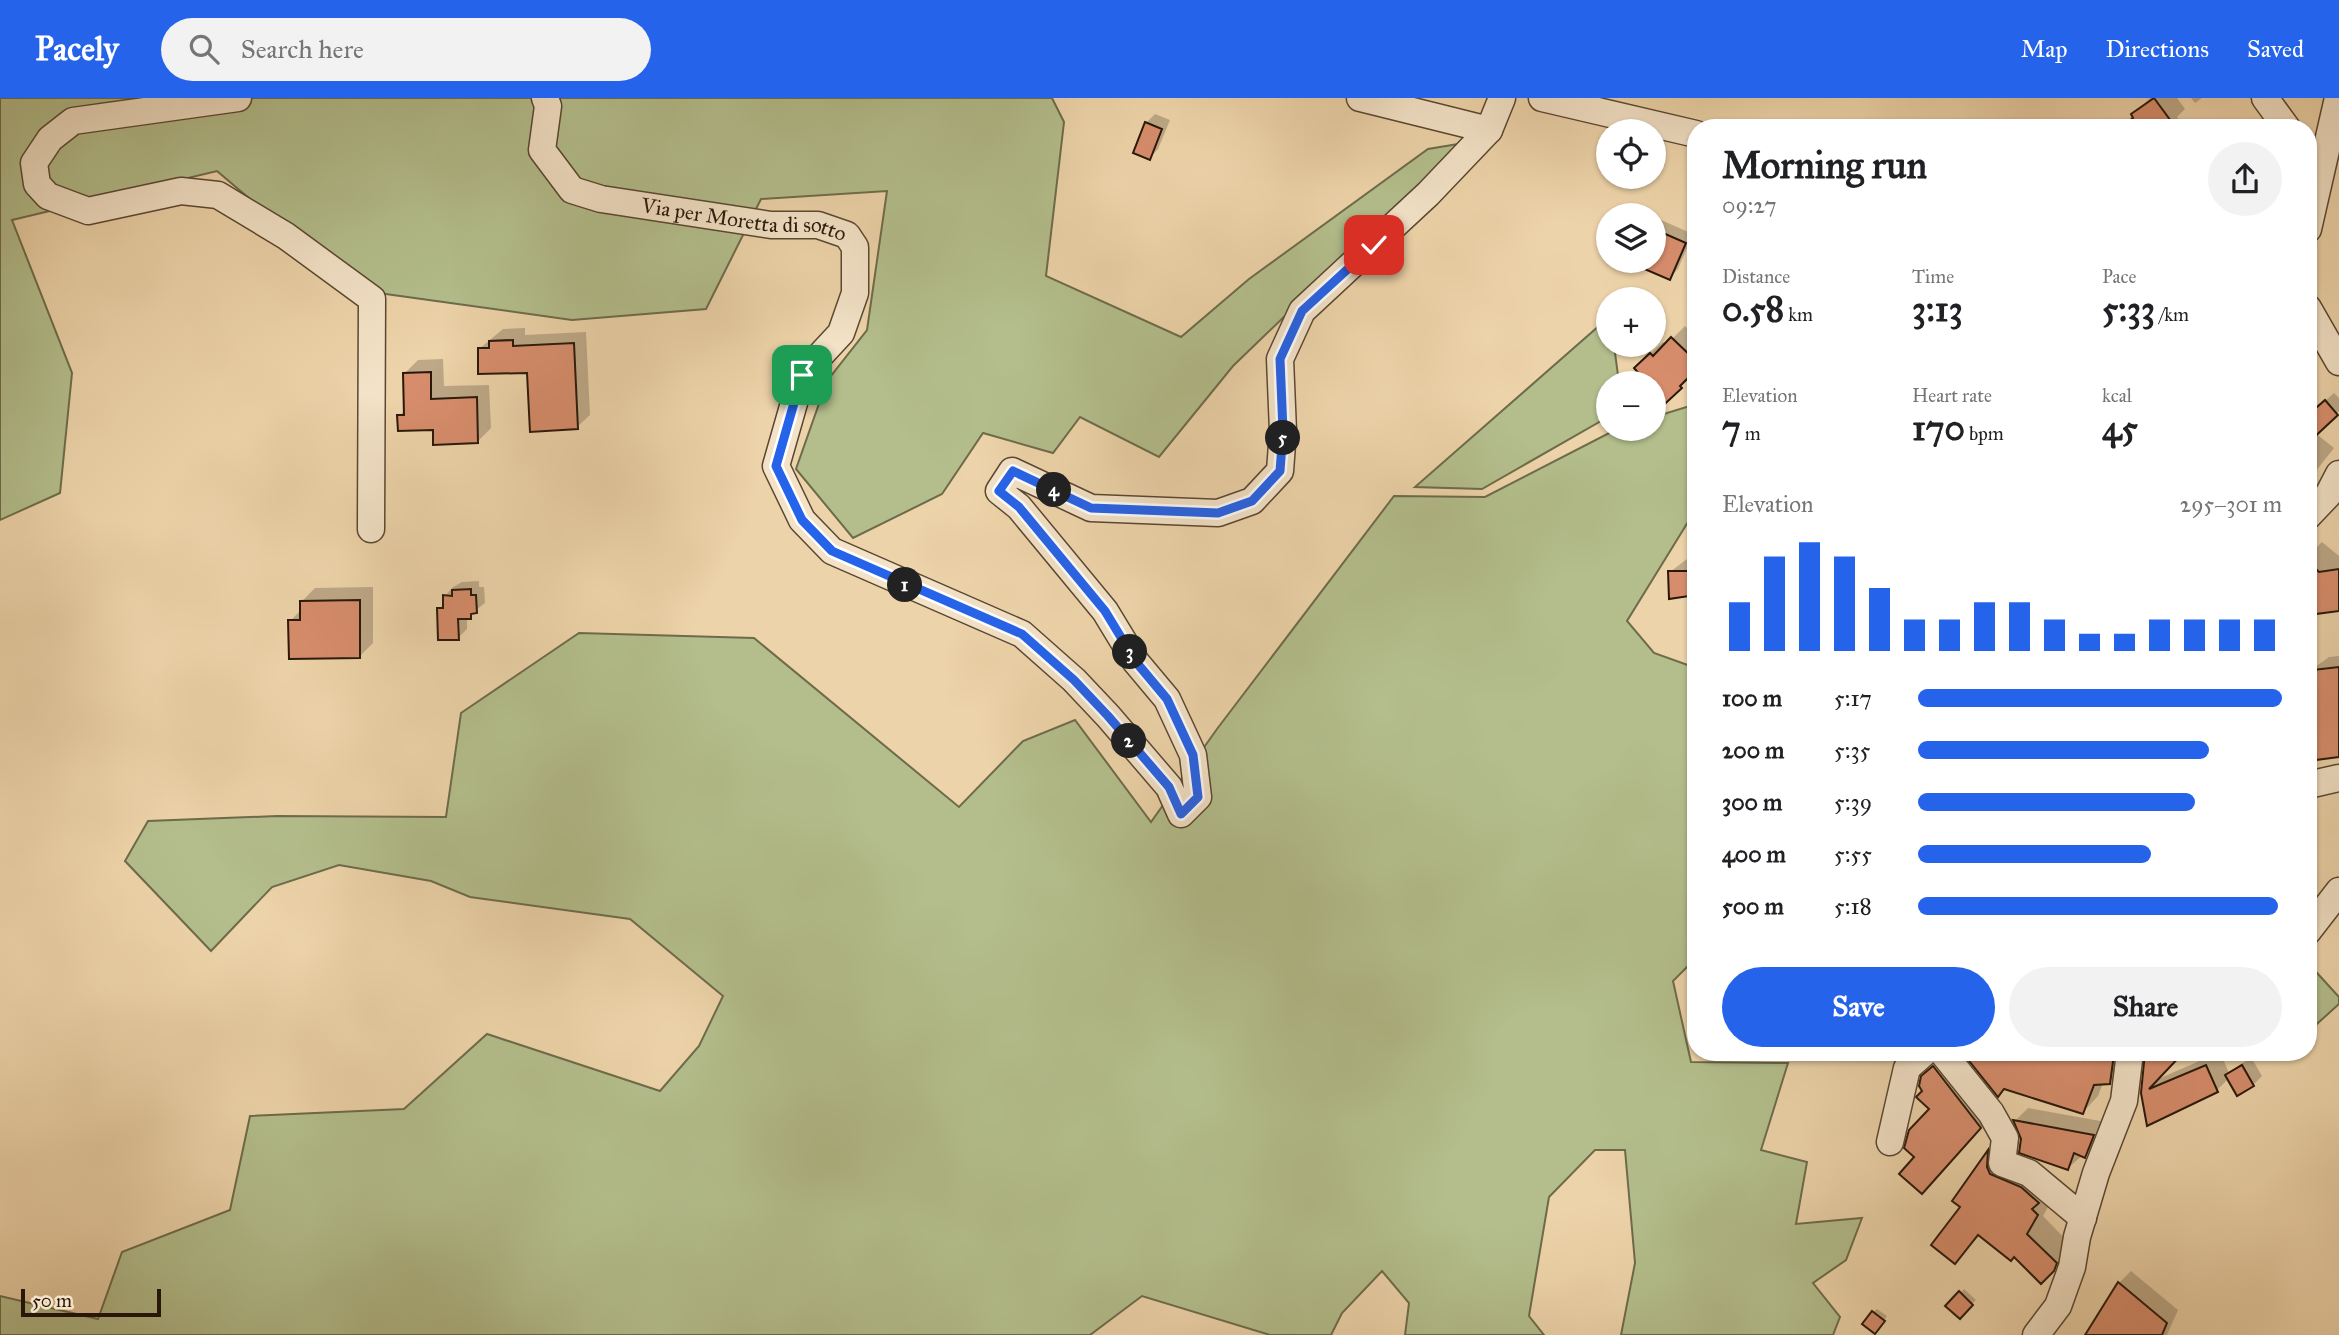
<!DOCTYPE html>
<meta charset="utf-8">
<style>
:root{--surface:#fff;--page:#f2f2f2;--text:#202124;--muted:#757577;--accent:#2563eb}
body{margin:0;font-family:"IM FELL Great Primer",serif;background:var(--page);color:var(--text);height:100vh;display:flex;flex-direction:column;font-size:26px;white-space:nowrap}
*{box-sizing:border-box;margin:0}
p{font-size:23px;color:var(--muted)}
.icon{flex:none;width:38px;height:38px;fill:none;stroke:currentColor;stroke-width:2;stroke-linecap:round;stroke-linejoin:round}
.map{position:relative;flex:1;overflow:hidden}
.panel{position:absolute;left:1687px;top:21px;width:630px;height:942px;display:flex;flex-direction:column;background:var(--surface);border-radius:28px;box-shadow:0 2px 5px #0004}
.panel>*{flex:none}
.tools{position:absolute;left:1596px;top:21px;display:grid;gap:14px}
.tools a{display:grid;place-items:center;width:70px;height:70px;border-radius:50%;background:var(--surface);box-shadow:0 2px 5px #0004;font-size:35px}
.scale{position:absolute;left:21px;bottom:18px;width:140px;box-sizing:border-box;padding-left:7px;border:4px solid #29180a;border-top:0;font-size:19px;line-height:24px;white-space:nowrap;color:#29180a;-webkit-text-stroke:5px #f3e2c7;paint-order:stroke}
.pin{position:absolute;display:grid;place-items:center;width:60px;height:60px;color:#fff;margin:-30px;border-radius:14px;box-shadow:0 4px 10px #0006}
.km{position:absolute;width:35px;height:35px;margin:-18px;border-radius:50%;background:#222;color:#fff;font-size:19px;line-height:35px;text-align:center}
.round{display:grid;place-items:center;flex:none;width:74px;height:74px;border-radius:37px;background:var(--page)}
.overview{display:flex;align-items:center;justify-content:space-between;height:119px;padding:0 35px}
h1{font-size:38px;font-weight:800;line-height:52px}
.metrics{display:grid;grid-template-columns:repeat(3,1fr);gap:10px;height:119px;padding:7px 35px}
.metrics div{display:grid;align-content:center}
.metrics b{font-size:35px;font-weight:800}
.metrics small{font-size:19px;font-weight:400}
.metrics p{font-size:19px}
.chart{height:196px;padding:14px 35px}
.chart p{display:flex;justify-content:space-between}
.chart svg{width:100%;height:126px;margin-top:7px;stroke:var(--accent);stroke-width:6}
.action{display:flex;gap:14px;margin-top:auto;padding:14px 35px}
.action a{flex:1;height:80px;border-radius:42px;background:var(--accent);color:#fff;font-size:28px;font-weight:800;line-height:80px;text-align:center}
.action a+a{background:var(--page);color:var(--text)}
ul{padding:0 35px;list-style:none;font-size:23px}
li{display:grid;grid-template-columns:112px 84px 1fr;align-items:center;height:52px}
li i{height:18px;border-radius:9px;background:var(--accent)}
header{display:flex;align-items:center;gap:42px;box-sizing:border-box;height:98px;padding:0 35px;background:var(--accent);color:#fff}
header strong{font-size:33px}
nav{display:flex;gap:38px;margin-inline-start:auto;font-size:24px}
.search{width:490px;height:63px;background:var(--page);display:flex;align-items:center;gap:18px;box-sizing:border-box;padding:0 24px;border-radius:38px;color:var(--muted);font-size:26px}
.map>svg:first-child{display:block}
.green{fill:#b3be8c;stroke:#6e6b4b;stroke-width:2}
.shadow{fill:#0003}
.building{fill:#d78d6c;stroke:#29180a;stroke-width:2}
.lines{fill:none;stroke-linecap:round;stroke-linejoin:round}
.minor-casing{stroke:#5a4732;stroke-width:29}
.minor{stroke:#f3e2c7;stroke-width:26}
.route-casing{stroke:#fff;stroke-width:14}
.route{stroke:#2563eb;stroke-width:9}
.labels{text-anchor:middle;dominant-baseline:central;stroke-width:5;stroke-linejoin:round;paint-order:stroke}
.street-label{font-size:21px;fill:#29180a;stroke:#f3e2c7}
</style>
<header>
<strong>Pacely</strong>
<div class="search"><svg class="icon" aria-label="search" viewBox="0 0 24 24"><circle cx="10" cy="10" r="6"/><path d="M15 15l6 6"/></svg>Search here</div>
<nav><a>Map</a><a>Directions</a><a>Saved</a></nav>
</header>
<div class="map">
<svg width="2339" height="1237" viewBox="0 0 2339 1237">
<rect width="100%" height="100%" fill="#edd3a9"/>
<filter id="stains"><feTurbulence type="fractalNoise" baseFrequency=".00286" numOctaves="4"/><feColorMatrix values="0 0 0 0 .2 0 0 0 0 .09 0 0 0 0 .02 0 0 0 .5 -.17"/></filter>
<radialGradient id="worn" r=".72"><stop offset=".6" stop-color="#630" stop-opacity="0"/><stop offset="1" stop-color="#630" stop-opacity=".3"/></radialGradient>
<g class="green">
<polygon points="0,0 1052,0 1064,24 1046,178 1181,239 1249,181 1428,51 1464,45 1233,268 1159,359 1080,319 1053,355 983,335 942,396 853,440 796,371 827,283 867,232 887,93 761,101 706,211 572,222 357,192 217,73 12,122 72,275 60,395 0,422"/>
<polygon points="1608,220 1608,247 1614,247 1619,285 1608,285 1608,319 1482,391 1415,389"/>
<polygon points="1696,306 1696,411 1627,523 1654,555 1696,570 1696,860 1673,883 1691,964 1788,965 1761,1052 1807,1064 1796,1126 1862,1120 1846,1162 1813,1185 1840,1219 1833,1237 1621,1237 1635,1165 1625,1052 1595,1052 1549,1099 1529,1218 1544,1237 1405,1237 1409,1205 1382,1173 1342,1215 1331,1237 1270,1237 1142,1198 1090,1237 0,1237 0,1198 98,1221 122,1154 230,1112 250,1018 404,1011 487,936 660,993 699,948 723,898 630,821 470,799 431,783 339,767 272,789 211,853 125,763 148,723 277,718 446,719 461,615 579,535 754,540 959,709 1023,643 1075,622 1151,724 1217,631 1394,398 1485,399 1615,332 1654,331 1654,319"/>
<polygon points="2308,865 2339,899 2339,906 2308,934"/>
</g>
<g class="shadow">
<polygon points="2150,0 2177,0 2185,11 2177,19 2180,23 2173,30 2121,30"/>
<polygon points="2191,0 2202,0 2195,5"/>
<polygon points="1155,16 1170,22 1158,51 1150,60 1146,25"/>
<polygon points="1661,122 1693,136 1678,171 1669,180 1637,166 1638,163 1654,163 1654,129"/>
<polygon points="1685,228 1696,239 1696,270 1691,274 1693,277 1654,314 1654,285 1636,285 1644,278 1648,258 1663,244 1666,247"/>
<polygon points="525,230 525,237 586,234 590,317 577,329 529,273 479,251 503,231"/>
<polygon points="443,261 444,288 489,287 491,330 477,344 399,318 406,311 405,275 418,262"/>
<polygon points="2334,295 2339,300 2339,313 2318,333 2315,312"/>
<polygon points="2314,334 2334,350 2308,383 2308,340"/>
<polygon points="2322,444 2339,458 2339,511 2308,518 2308,458"/>
<polygon points="1696,454 1696,496 1670,474"/>
<polygon points="479,483 479,489 484,489 485,505 467,519 467,531 458,540 439,511 445,506 445,498 453,489 462,484"/>
<polygon points="373,489 373,545 360,558 290,523 302,511 302,503 315,490"/>
<polygon points="2339,558 2339,657 2308,661 2308,574 2329,559"/>
<polygon points="1963,954 2126,954 2125,969 2109,984 2103,985 2098,998 2083,1014 2005,989 1998,996"/>
<polygon points="2147,954 2182,954 2156,982 2220,954 2229,975 2251,959 2262,978 2253,987 2229,980 2217,992 2148,1026"/>
<polygon points="1940,962 1997,1012 1938,1077 1917,1059 1931,1011 1923,979"/>
<polygon points="2028,1010 2106,1024 2098,1044 2068,1070 2022,1041 2015,1023"/>
<polygon points="2003,1039 2003,1052 2053,1100 2043,1118 2072,1148 2070,1155 2041,1184 2015,1157 1980,1137 1955,1164 1963,1108 1954,1102 1989,1053"/>
<polygon points="2131,1173 2178,1212 2167,1237 2087,1237 2119,1185"/>
<polygon points="1964,1191 1976,1202 1959,1219 1948,1208"/>
<polygon points="1877,1211 1887,1218 1879,1230 1873,1214"/>
</g>
<g class="building">
<polygon points="2154,0 2176,30 2120,30 2133,20 2131,16"/>
<polygon points="1145,24 1162,31 1150,62 1133,55"/>
<polygon points="1654,131 1686,145 1670,182 1626,163 1654,163"/>
<polygon points="1671,239 1696,263 1696,272 1680,288 1682,290 1654,316 1654,285 1647,285 1634,270 1650,255 1653,258"/>
<polygon points="513,242 513,248 574,245 578,331 530,334 527,275 478,276 478,250 489,250 489,243"/>
<polygon points="431,274 431,301 477,299 478,345 433,347 433,332 398,333 397,317 404,317 403,275"/>
<polygon points="2325,302 2338,317 2308,345 2308,317"/>
<polygon points="2308,463 2319,474 2339,471 2339,513 2308,517"/>
<polygon points="1668,473 1696,473 1696,497 1669,501"/>
<polygon points="471,491 471,497 476,497 477,515 471,516 471,521 458,521 459,542 438,542 437,510 443,510 443,497 452,498 452,492"/>
<polygon points="360,502 360,560 289,561 288,522 300,522 300,503"/>
<polygon points="2339,569 2339,659 2308,663 2308,577 2313,572"/>
<polygon points="1962,954 2088,954 2086,962 2114,956 2110,986 2094,987 2083,1016 2004,991 1998,999"/>
<polygon points="2145,954 2184,954 2149,991 2206,967 2218,994 2147,1028 2141,995"/>
<polygon points="2242,967 2254,988 2237,998 2225,977"/>
<polygon points="1933,968 1981,1030 1922,1096 1899,1076 1914,1059 1904,1050 1909,1032 1929,1011 1916,999 1922,993 1919,988 1921,978"/>
<polygon points="2013,1022 2094,1037 2085,1060 2074,1055 2068,1072 2019,1055 2021,1041"/>
<polygon points="1988,1052 1987,1069 1990,1076 2021,1089 2039,1105 2032,1111 2038,1117 2027,1136 2057,1165 2054,1173 2041,1186 2014,1159 2011,1163 1978,1137 1955,1166 1931,1147 1960,1109 1952,1103"/>
<polygon points="2118,1184 2167,1225 2162,1237 2085,1237"/>
<polygon points="1959,1193 1973,1207 1960,1221 1945,1208"/>
<polygon points="1872,1213 1885,1223 1875,1236 1862,1226"/>
</g>
<g class="lines">
<defs>
<g id="minor">
<polyline points="238,0 73,23 50,41 34,65 37,86 48,98 88,113 181,93 218,97 286,138 372,201 371,431"/>
<path id="s1" d="M545,0l3,8 -6,44 30,40 29,9 170,26h47l29,10 8,12v46l-14,40 -39,42 -26,91 26,54 30,31 190,83 52,46 34,36 61,71 12,27 17,-17 -5,-42 -26,-56 -31,-37 -31,-51 -86,-104 -20,-16 13,-20 79,37 127,5 34,-12 28,-30 3,-40 -3,-72 22,-48 126,-117 61,-64 13,-32"/>
<polyline points="1360,0 1489,32"/>
<polyline points="1542,0 1696,36"/>
<polyline points="2265,0 2287,30"/>
<polyline points="2308,131 2338,0"/>
<polyline points="2308,210 2339,264"/>
<polyline points="2308,418 2328,397 2339,376"/>
<polyline points="2308,687 2339,680"/>
<polyline points="2308,833 2339,793"/>
<polyline points="1942,954 1991,1015 2005,1040 2002,1065 2029,1075 2083,1120"/>
<polyline points="1890,1044 1907,970 1925,954"/>
<polyline points="2036,1237 2058,1208 2072,1169 2077,1139 2096,1075 2124,1003 2130,954"/>
</g>
</defs>
<use href="#minor" class="minor-casing"/>
<use href="#minor" class="minor"/>
</g>
<g class="lines">
<defs>
<polyline id="route" points="802,277 776,368 802,422 832,453 1022,536 1074,582 1108,618 1169,689 1181,716 1198,699 1193,657 1167,601 1136,564 1105,513 1019,409 999,393 1013,373 1091,410 1218,415 1252,403 1280,373 1283,333 1280,261 1302,213 1374,147"/>
</defs>
<use href="#route" class="route-casing"/>
<use href="#route" class="route"/>
</g>
<g class="labels">
<g class="street-label">
<text stroke="none"><textPath href="#s1" startOffset="278">Via per Moretta di sotto</textPath></text>
</g>
</g>
<rect width="100%" height="100%" filter="url(#stains)"/>
<rect width="100%" height="100%" fill="url(#worn)"/>
</svg>
<div class="tools">
<a><svg class="icon" aria-label="locate" viewBox="0 0 24 24"><circle cx="12" cy="12" r="6"/><path d="M12 2v4M12 18v4M2 12h4M18 12h4"/></svg></a>
<a><svg class="icon" aria-label="layers" viewBox="0 0 24 24"><path d="M12 4l9 5-9 5-9-5zM3 14l9 5 9-5"/></svg></a>
<a>+</a>
<a>−</a>
</div>
<div class="scale">50 m</div>
<div class="pin" style="left:802px;top:277px;background:#1e9e55"><svg class="icon" aria-label="arrive" viewBox="0 0 24 24"><path d="M6 21V4h12l-3 4 3 4H6"/></svg></div>
<div class="pin" style="left:1374px;top:147px;background:#d93025"><svg class="icon" aria-label="check" viewBox="0 0 24 24"><path d="M5 12l5 5 9-10"/></svg></div>
<b class="km" style="left:905px;top:487px">1</b>
<b class="km" style="left:1129px;top:643px">2</b>
<b class="km" style="left:1130px;top:554px">3</b>
<b class="km" style="left:1054px;top:392px">4</b>
<b class="km" style="left:1283px;top:340px">5</b>
<section class="panel">
<div class="overview"><div><h1>Morning run</h1><p>09:27</p></div><a class="round"><svg class="icon" aria-label="share" viewBox="0 0 24 24"><path d="M12 15V3M7 8l5-5 5 5M5 13v7h14v-7"/></svg></a></div>
<div class="metrics">
<div><p>Distance</p><b>0.58<small> km</small></b></div>
<div><p>Time</p><b>3:13</b></div>
<div><p>Pace</p><b>5:33<small> /km</small></b></div>
</div>
<div class="metrics">
<div><p>Elevation</p><b>7<small> m</small></b></div>
<div><p>Heart rate</p><b>170<small> bpm</small></b></div>
<div><p>kcal</p><b>45</b></div>
</div>
<div class="chart"><p><span>Elevation</span>295–301 m</p>
<svg viewBox="0 0 160 44" preserveAspectRatio="none"><path d="M5 44V27M15 44V11M25 44V6M35 44V11M45 44V22M55 44V33M65 44V33M75 44V27M85 44V27M95 44V33M105 44V38M115 44V38M125 44V33M135 44V33M145 44V33M155 44V33"/></svg>
</div>
<ul>
<li><b>100 m</b>5:17<i style="width:100%"></i></li>
<li><b>200 m</b>5:35<i style="width:80%"></i></li>
<li><b>300 m</b>5:39<i style="width:76%"></i></li>
<li><b>400 m</b>5:55<i style="width:64%"></i></li>
<li><b>500 m</b>5:18<i style="width:99%"></i></li>
</ul>
<div class="action"><a>Save</a><a>Share</a></div>
</section>
</div>
